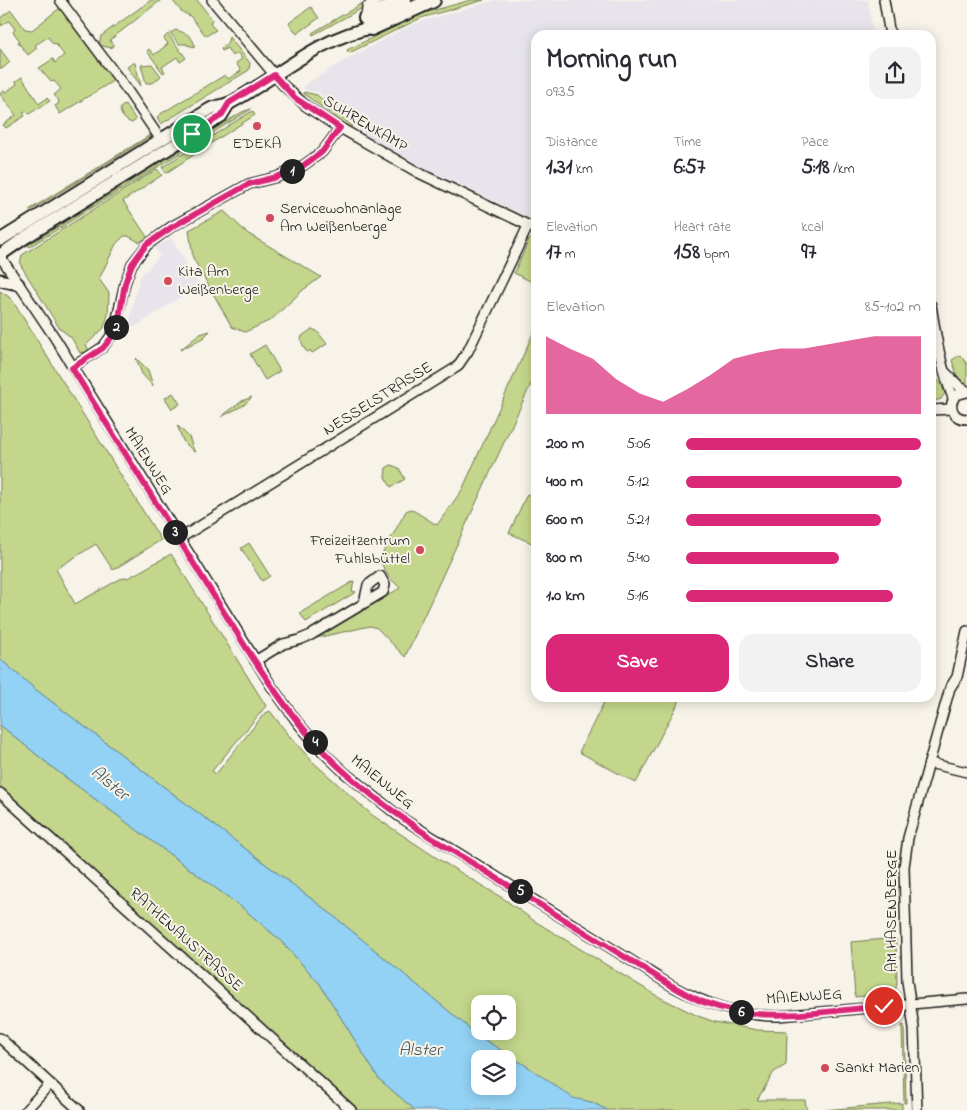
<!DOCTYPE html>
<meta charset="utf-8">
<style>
:root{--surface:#fff;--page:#f2f2f3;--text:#2b2b33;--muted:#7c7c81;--accent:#db2777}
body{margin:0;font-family:"Indie Flower",sans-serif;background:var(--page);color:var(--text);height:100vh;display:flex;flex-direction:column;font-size:19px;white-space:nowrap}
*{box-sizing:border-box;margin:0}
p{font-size:16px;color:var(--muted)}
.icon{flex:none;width:28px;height:28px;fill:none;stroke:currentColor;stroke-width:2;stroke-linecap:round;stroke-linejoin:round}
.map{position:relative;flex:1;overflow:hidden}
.sheet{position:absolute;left:531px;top:30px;width:405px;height:672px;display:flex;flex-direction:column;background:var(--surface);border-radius:15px;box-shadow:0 2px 12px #0003}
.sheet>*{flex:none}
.fabs{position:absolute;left:471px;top:995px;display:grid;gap:10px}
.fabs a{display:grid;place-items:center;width:45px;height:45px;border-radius:10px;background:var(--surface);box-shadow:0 2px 12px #0003;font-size:25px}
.pin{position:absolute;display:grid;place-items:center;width:42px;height:42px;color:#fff;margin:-21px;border:2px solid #fff;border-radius:50%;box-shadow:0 1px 5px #0007}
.km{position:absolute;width:25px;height:25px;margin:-12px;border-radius:50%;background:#222;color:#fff;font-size:14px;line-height:25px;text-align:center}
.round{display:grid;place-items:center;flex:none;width:52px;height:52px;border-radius:15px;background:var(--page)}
.overview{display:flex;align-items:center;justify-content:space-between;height:85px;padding:0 15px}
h1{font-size:28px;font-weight:700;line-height:38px}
.metrics{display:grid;grid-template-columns:repeat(3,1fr);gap:8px;height:85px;padding:5px 15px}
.metrics div{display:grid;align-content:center}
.metrics b{font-size:21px;font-weight:700}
.metrics small{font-size:14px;font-weight:400}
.metrics p{font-size:14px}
.chart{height:140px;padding:10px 15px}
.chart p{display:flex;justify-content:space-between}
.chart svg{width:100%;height:90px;margin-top:5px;fill:var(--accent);opacity:.7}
.cta{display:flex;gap:10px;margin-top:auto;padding:10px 15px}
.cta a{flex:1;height:58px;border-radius:15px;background:var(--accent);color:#fff;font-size:20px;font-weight:700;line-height:58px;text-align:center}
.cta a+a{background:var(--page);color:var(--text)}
ul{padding:0 15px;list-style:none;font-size:16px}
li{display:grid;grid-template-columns:80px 60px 1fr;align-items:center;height:38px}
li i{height:12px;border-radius:6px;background:var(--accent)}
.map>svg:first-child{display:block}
.built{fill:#e7e4ec}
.green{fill:#c4d68b;stroke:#707954;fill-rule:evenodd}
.water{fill:#93d2f4;stroke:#63899e;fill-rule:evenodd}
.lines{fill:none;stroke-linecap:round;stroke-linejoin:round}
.minor-casing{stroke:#1c1c1c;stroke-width:12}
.major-casing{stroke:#1c1c1c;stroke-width:15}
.highway-casing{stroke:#1c1c1c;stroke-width:18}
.minor{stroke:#f7f3e8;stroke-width:9}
.major{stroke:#f7f3e8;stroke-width:11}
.highway{stroke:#f7f3e8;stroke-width:14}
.route-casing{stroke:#fff;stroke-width:10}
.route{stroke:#db2777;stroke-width:6}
.poi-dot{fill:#d1495b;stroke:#f7f3e8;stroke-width:2}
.labels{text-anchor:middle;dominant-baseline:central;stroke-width:4;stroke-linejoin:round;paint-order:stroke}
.street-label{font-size:16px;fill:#1c1c1c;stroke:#f7f3e8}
.poi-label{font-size:16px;fill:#1c1c1c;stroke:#f7f3e8;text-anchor:start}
.water-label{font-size:18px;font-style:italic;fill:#40535d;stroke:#f7f3e8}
</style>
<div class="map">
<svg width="967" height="1110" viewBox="0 0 967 1110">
<rect width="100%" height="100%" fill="#f7f3e8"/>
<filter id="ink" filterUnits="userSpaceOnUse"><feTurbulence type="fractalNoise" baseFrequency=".02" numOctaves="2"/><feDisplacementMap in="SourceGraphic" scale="10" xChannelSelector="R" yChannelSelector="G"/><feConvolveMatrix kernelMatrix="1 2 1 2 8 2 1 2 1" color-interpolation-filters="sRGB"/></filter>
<g filter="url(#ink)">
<g class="built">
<polygon points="496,0 868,0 873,35 536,35 536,221 428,170 370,138 360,130 369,123 366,117 356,124 318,92 305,90 304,87 306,84 328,71 329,69 405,28 423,21"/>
<polygon points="171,238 199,285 135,327 130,324 131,311 140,277 160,255 154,248"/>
</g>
<g class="green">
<polygon points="151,0 161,0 110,40 114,46 111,48 99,45 101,36"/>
<polygon points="172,0 197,0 212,19 210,24 216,30 206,36 190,16 182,12"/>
<polygon points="471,0 484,0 421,18 349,53 347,50 421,14"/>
<polygon points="363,3 364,7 313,35 312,33"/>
<polygon points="61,7 116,79 60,114 55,106 58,104 59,101 54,95 61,89 54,81 51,82 39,68 53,59 55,63 64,55 55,43 53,44 48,37 35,45 37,48 28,55 18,42 20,41 13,32 15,29 9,21 1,26 0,18 11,10 25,29 32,30"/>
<polygon points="311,7 319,18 297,34 289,23"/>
<path d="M176,30c9,3 17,5 19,17l-8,-2v-1h-8l-9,-11z"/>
<polygon points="168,34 186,58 180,62 177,57 162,67 165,72 163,73 147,51 149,49 154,55 168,44 164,38"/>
<polygon points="229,37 250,63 249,70 161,124 157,117 162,113 225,75 228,79 241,71 236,63 242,59 238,53 232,56 227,48 222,51 221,49 227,44"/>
<polygon points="0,49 10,62 2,69 0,68"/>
<polygon points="133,63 135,63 141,86 127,67"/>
<polygon points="152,64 161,76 153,83 146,83 141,65"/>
<polygon points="22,77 39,104 47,98 50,101 29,114 26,111 23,113 25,116 6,128 3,125 16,115 0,94 4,91 6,92 17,84 16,81"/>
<polygon points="304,92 317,95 352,126 350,128 308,97 303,93"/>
<path d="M125,104l11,16 -4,3c-7,-2 -12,-8 -12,-15z"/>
<polygon points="251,109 29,247 28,245 242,112"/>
<polygon points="252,111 255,115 196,153 193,148"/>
<polygon points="150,135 151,136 30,211 29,210"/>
<polygon points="191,149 195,154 166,173 162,167"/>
<polygon points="157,169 162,175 123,201 148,238 139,242 128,236 124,236 116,244 99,279 109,293 108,315 104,328 86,345 90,352 85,354 84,352 80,353 71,337 60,329 20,264 22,255"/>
<polygon points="224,211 247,233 321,277 303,290 271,320 245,332 232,327 193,258 189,230"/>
<polygon points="534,237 536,238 536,284 514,273 529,240"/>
<path d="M0,291l9,6 5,6 147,237 -48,30 -17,-26 -40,25 19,35 45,-25 10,-2 41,-23 95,152 -54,65 4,3 48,-60 6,-3 21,27 22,24 59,53 71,47 61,37 29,21 124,76 41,20 17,6 42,8 30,1 -1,34 -12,7 -17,28h48l2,10h-200l-16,-8 -18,-3 -45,-32 -48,-30 -150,-124 -295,-224 -35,-30zM480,1004h28v27h-28z"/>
<polygon points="536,327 536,373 405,657 377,628 370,626 316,638 400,588 389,577 379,560 406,511 411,509 437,525 462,490"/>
<polygon points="312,329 317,331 327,344 312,353 310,350 308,352 305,350 301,340 302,336"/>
<polygon points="210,331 203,338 180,350 200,334"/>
<polygon points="265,345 280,371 265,380 250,354"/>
<polygon points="960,355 967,364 967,386 964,386 957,375 952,360"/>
<polygon points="136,358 148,370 153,386 142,374"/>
<polygon points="936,378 942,385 945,393 941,399 931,402 931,381"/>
<polygon points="173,393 180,404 172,409 165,398"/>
<polygon points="252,397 244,405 221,417 242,401"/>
<polygon points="177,425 189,437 195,453 183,441"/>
<polygon points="391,465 399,468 405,479 391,487 385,477 386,468"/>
<polygon points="527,494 536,498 536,545 509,533"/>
<polygon points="249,543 270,576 262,581 241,548"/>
<polygon points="354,581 352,591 356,592 306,622 300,613"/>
<polygon points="606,698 681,698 636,783 579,752"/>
<polygon points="0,725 57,771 244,909 280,940 320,984 379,1079 415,1110 358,1110 0,786"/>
<polygon points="896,938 897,984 895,991 890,993 855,997 851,942"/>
<polygon points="902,1025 904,1025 906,1103 904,1103"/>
<polygon points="902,1103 902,1110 824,1110"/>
</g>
<path class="water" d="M0,659l35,30 295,224 150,124 48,30 45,31 18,4 16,8h-192l-36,-31 -59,-95 -40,-44 -36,-31 -187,-138 -57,-46zM480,1059h28v27h-28z"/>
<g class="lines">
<defs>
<g id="minor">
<polyline points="60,0 125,87 161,140"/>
<polyline points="212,0 282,84 306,106 330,122 419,173 536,229"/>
<polyline points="884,0 890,35"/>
<polyline points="366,18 367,7 377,0"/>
<path d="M0,256l55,82 217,349 26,36 25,29 22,21 55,44 272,169c33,18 67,30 106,30l189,-17"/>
<path d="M931,305c5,32 10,63 22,93"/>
<polyline points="73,367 103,347 114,332 125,283 132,264 147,245 171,227 249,184 277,177 304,165 322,152 340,128"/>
<polyline points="945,372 960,387 967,391"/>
<path d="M967,392l-11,3c-9,11 -3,24 11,24"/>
<polyline points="931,410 952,409"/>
<polyline points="179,539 457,367 468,351 528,226"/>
<polyline points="255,661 283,644 299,640 311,635 383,592 385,585 380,576 368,585 364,603"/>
<polyline points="929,763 967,772"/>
<polyline points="0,793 351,1110"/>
<polyline points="0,1038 79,1110"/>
<polyline points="26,1110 50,1084"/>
<polyline points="917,1110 914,1028 907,981 904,867 908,838 950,688 957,677 967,631"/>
</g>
<g id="major">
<path d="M0,240l210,-131c7,-4 15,-3 22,-7 44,-24 88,-65 139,-74"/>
<polyline points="0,255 26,237 221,116 229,103"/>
<polyline points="0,280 18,284"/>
</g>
<g id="highway">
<polyline points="366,18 404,0"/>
<polyline points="371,28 433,0"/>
</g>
</defs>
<use href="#minor" class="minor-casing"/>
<use href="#major" class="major-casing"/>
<use href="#highway" class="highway-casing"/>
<use href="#minor" class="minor"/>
<use href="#major" class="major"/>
<use href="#highway" class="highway"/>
</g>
</g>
<g class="lines" filter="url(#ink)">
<defs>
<path id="route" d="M192,134l29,-18 8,-13 45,-28 21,23 45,30 -18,24 -18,13 -27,12 -28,7 -77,43 -26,18 -14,19 -7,19 -7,41 -7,14 -8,10 -31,20 173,278c24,37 48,73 78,105 31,33 69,60 107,86l242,149c10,5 20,12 31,16 59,23 120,9 181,4"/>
</defs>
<use href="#route" class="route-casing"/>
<use href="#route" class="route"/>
</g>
<g class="poi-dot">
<circle cx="257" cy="126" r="5"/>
<circle cx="270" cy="218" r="5"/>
<circle cx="168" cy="281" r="5"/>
<circle cx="420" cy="550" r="5"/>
<circle cx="825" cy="1068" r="5"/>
</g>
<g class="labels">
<g class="street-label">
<text transform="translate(365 124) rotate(31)">SUHRENKAMP</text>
<text transform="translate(378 399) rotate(-32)">NESSELSTRASSE</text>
<text transform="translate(148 461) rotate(58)">MAIENWEG</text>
<text transform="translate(382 782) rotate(39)">MAIENWEG</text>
<text transform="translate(892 911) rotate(-90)">AM HASENBERGE</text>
<text transform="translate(186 940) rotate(42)">RATHENAUSTRASSE</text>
<text transform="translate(804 997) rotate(-4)">MAIENWEG</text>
</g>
<g class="poi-label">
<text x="257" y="144" text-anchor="middle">EDEKA</text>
<text x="280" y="209">Servicewohnanlage<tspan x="280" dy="18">Am Weißenberge</tspan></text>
<text x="178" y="272">Kita Am<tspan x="178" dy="18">Weißenberge</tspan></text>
<text x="410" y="541" text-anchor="end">Freizeitzentrum<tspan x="410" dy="18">Fuhlsbüttel</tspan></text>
<text x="835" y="1068">Sankt Marien</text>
</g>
<g class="water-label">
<text transform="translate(109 784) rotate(39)">Alster</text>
<text x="420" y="1051">Alster</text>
</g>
</g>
</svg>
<div class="fabs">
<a><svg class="icon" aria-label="locate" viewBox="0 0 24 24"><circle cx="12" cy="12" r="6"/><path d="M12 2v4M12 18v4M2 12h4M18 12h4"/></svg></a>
<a><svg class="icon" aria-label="layers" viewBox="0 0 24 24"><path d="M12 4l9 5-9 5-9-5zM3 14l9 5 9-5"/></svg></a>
</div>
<div class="pin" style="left:192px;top:134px;background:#1e9e55"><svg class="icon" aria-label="arrive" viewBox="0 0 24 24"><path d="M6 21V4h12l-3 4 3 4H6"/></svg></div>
<div class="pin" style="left:884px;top:1006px;background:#d93025"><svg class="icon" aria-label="check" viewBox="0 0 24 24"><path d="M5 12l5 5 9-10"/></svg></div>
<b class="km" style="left:292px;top:171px">1</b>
<b class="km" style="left:116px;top:327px">2</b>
<b class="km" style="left:175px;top:532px">3</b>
<b class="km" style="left:315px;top:742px">4</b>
<b class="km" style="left:520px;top:891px">5</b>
<b class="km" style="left:741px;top:1012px">6</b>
<section class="sheet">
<div class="overview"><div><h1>Morning run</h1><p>09:35</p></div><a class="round"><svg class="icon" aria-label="share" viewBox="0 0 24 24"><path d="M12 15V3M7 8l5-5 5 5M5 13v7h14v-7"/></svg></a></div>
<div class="metrics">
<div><p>Distance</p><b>1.31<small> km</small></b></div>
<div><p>Time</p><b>6:57</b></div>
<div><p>Pace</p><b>5:18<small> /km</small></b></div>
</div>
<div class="metrics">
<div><p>Elevation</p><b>17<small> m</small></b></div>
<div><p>Heart rate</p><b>158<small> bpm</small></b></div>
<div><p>kcal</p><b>97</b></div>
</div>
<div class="chart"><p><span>Elevation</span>85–102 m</p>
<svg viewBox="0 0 160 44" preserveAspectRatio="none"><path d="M0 44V6L10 12L20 17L30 27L40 34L50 38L60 32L70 25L80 17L90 14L100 12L110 12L120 10L130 8L140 6L150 6L160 6V44z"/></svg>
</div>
<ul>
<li><b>200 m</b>5:06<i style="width:100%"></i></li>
<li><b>400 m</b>5:12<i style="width:92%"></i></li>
<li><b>600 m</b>5:21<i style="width:83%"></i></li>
<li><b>800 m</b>5:40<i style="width:65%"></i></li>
<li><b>1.0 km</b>5:16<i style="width:88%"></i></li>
</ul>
<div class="cta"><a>Save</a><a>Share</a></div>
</section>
</div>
